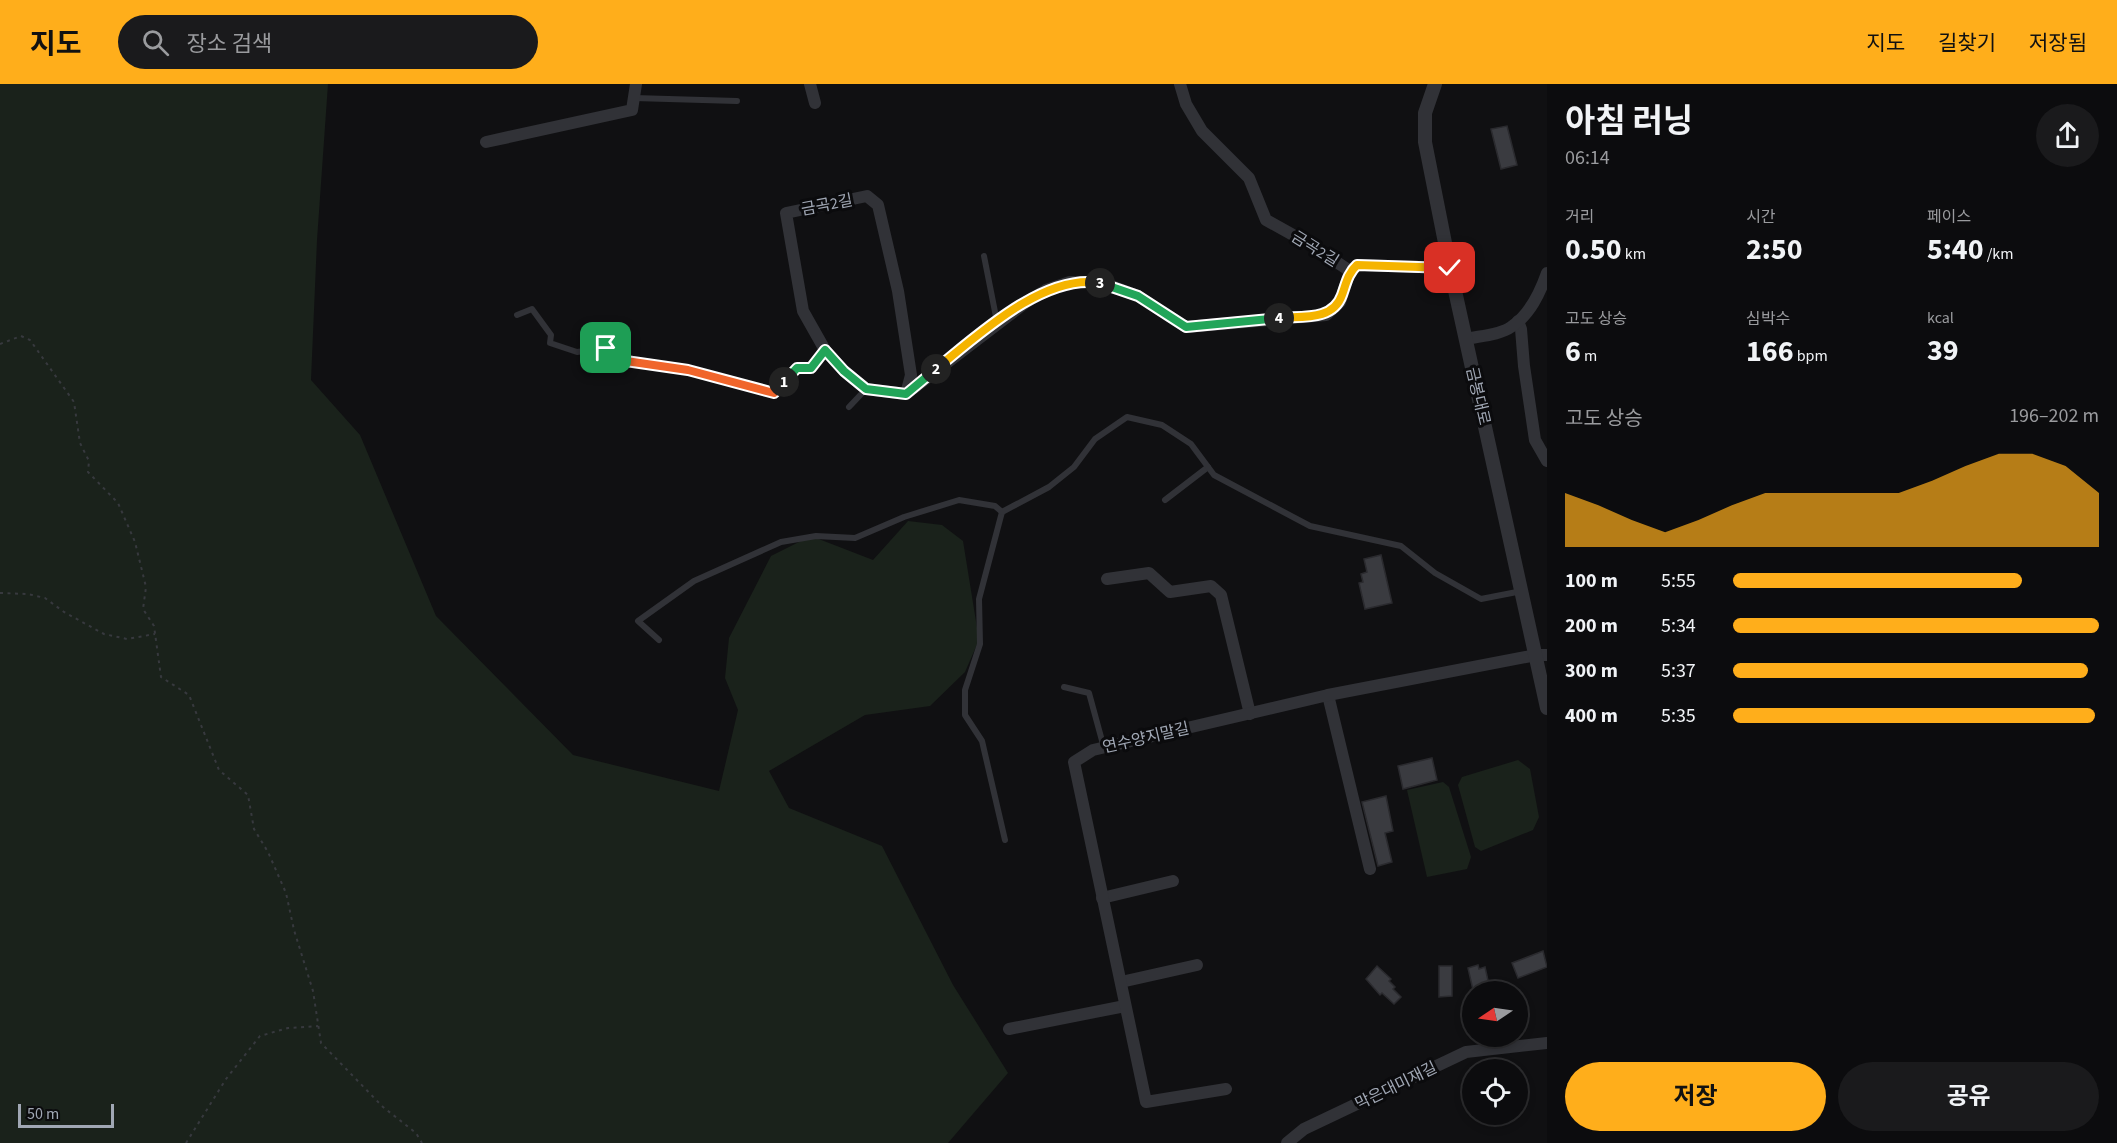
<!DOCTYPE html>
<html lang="ko">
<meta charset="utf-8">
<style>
:root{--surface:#0c0c0e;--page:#1a1a1c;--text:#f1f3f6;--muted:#9a9b9e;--line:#2c2c2e;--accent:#ffae1b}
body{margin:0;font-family:"Source Sans 3","Noto Sans KR",sans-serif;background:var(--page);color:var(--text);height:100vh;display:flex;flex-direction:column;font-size:22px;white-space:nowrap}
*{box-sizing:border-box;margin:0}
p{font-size:20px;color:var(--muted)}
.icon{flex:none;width:33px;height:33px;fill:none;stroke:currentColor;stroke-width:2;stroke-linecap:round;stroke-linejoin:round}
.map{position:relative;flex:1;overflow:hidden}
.sheet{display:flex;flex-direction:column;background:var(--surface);width:570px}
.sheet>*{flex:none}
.needle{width:39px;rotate:257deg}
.fabs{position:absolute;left:1462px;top:897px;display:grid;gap:12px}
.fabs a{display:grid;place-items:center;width:66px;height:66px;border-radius:50%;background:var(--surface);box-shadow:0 3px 9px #0003,0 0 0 2px var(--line);font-size:30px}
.scale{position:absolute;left:18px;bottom:15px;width:96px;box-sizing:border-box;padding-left:6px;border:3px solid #a0a7b4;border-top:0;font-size:16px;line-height:21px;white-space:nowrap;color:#a0a7b4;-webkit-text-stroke:4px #0b0b0d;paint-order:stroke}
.pin{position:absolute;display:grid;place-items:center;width:51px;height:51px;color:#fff;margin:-26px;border-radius:12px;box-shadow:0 3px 9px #0006}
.km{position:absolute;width:30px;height:30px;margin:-15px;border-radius:50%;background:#222;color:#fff;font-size:16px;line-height:30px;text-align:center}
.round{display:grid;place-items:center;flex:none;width:63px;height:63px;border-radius:32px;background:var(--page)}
.head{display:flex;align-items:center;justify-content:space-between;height:102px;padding:0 18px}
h1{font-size:33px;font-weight:700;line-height:45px}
.stats{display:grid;grid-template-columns:repeat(3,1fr);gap:9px;height:102px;padding:6px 18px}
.stats div{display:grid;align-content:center}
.stats b{font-size:30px;font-weight:700}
.stats small{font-size:16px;font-weight:400}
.stats p{font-size:16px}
.chart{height:168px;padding:12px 18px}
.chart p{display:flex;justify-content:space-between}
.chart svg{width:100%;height:108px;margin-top:6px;fill:var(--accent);opacity:.7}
.action{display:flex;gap:12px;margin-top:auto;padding:12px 18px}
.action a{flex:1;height:69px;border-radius:36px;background:var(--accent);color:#111;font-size:24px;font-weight:700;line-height:69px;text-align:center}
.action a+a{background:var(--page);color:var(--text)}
ul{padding:0 18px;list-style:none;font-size:20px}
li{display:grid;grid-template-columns:96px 72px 1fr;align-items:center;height:45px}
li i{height:15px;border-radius:8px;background:var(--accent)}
header{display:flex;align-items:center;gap:36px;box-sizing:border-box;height:84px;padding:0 30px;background:var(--accent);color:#111}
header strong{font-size:28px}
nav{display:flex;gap:33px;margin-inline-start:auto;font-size:21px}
.search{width:420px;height:54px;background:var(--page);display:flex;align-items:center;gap:15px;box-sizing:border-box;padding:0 21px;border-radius:33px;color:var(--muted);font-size:22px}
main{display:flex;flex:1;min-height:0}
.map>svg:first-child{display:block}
.green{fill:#1a221b}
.building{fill:#3a3b40;stroke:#2a2a2e;stroke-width:1.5}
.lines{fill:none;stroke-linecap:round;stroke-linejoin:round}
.path{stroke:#37393e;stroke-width:2;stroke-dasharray:3 4.5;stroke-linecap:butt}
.service{stroke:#313237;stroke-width:6}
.minor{stroke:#313237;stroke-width:12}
.tertiary{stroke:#313237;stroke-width:14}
.split-1-casing{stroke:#fff;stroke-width:12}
.split-2-casing{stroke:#fff;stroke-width:12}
.split-3-casing{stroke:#fff;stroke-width:12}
.split-4-casing{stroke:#fff;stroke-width:12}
.split-5-casing{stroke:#fff;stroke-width:12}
.split-1{stroke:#f0652b;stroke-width:8}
.split-2{stroke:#22a559;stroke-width:8}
.split-3{stroke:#f5b400;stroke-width:8}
.split-4{stroke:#22a559;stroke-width:8}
.split-5{stroke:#f5b400;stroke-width:8}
.labels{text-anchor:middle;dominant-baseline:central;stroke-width:6;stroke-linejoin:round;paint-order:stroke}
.street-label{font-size:16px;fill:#a0a7b4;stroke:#0b0b0d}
</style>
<header>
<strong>지도</strong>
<div class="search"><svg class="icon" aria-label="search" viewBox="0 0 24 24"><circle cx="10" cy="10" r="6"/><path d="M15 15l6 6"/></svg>장소 검색</div>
<nav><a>지도</a><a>길찾기</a><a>저장됨</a></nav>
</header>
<main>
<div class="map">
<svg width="1547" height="1059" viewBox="0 0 1547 1059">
<rect width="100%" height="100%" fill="#101012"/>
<g class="green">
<polygon points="0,0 328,0 317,156 311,296 360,351 436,532 573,671 719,707 738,626 725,594 729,554 771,472 811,452 873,476 908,437 942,441 963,457 979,556 965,588 930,622 865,631 769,687 789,724 882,762 953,901 1008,989 948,1059 0,1059"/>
<polygon points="1518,676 1530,685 1539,733 1533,746 1481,767 1475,763 1458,701 1462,693"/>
<polygon points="1443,698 1449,703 1471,773 1467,785 1427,793 1407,706"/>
</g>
<g class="building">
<polygon points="1507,42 1517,81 1501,85 1491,45"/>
<polygon points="1381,471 1392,519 1365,525 1359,499 1363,498 1361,490 1367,488 1364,475"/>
<polygon points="1432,674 1437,696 1403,705 1398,682"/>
<polygon points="1386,712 1393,747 1385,749 1392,778 1378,782 1362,718"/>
<polygon points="1543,867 1547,883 1518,894 1512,879"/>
<polygon points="1478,881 1479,885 1485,883 1489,901 1473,906 1468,884"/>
<polygon points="1377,882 1391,895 1389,897 1395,903 1393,905 1401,913 1394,920 1382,909 1380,911 1366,895"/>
<polygon points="1439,882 1452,882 1452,912 1439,913"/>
</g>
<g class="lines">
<g class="path">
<polyline points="0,260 21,252 30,256 74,318 80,359 89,377 88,388 118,419 135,458 146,503 143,525 154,542 161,593 189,611 219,686 248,711 254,745 268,768 286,809 294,846 313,907 321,959 383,1023 416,1049 422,1059"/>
<polyline points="0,509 28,510 45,514 64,528 104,550 127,555 155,550"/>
<polyline points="186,1059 226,995 260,952 288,944 318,942"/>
</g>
<g class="service">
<polyline points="634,14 737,17"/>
<polyline points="984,172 997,238"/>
<polyline points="517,231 532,225 551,251 550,259 577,268 606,264 619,276 688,287 774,309 797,283 811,284 825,267"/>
<polyline points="849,323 866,305"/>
<polyline points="1165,416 1208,383"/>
<polyline points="1002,428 979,515 980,560 965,606 965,631 982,657 1005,756"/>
<polyline points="659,556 638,537 694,497 781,458 816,452 855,454 904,433 959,416 995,422 1002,428 1049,403 1074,383 1095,355 1127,333 1162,341 1191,360 1214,391 1310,442 1401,462 1435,489 1481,515 1522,507"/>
<polyline points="1064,603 1089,609 1104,664"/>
</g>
<g class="minor">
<polyline points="810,0 815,19"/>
<polyline points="1180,0 1186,20 1202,47 1249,94 1266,136 1311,161 1350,187 1357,181 1450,184"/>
<polyline points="486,58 632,26 636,0"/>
<polyline points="1518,237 1521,245 1524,282 1535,356 1547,377"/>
<path d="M1466,255c13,-3 34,-4 45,-12 19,-12 29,-34 36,-54"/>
<polyline points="906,310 911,291 898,207 878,121 867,112 786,129 803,227 825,266 844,287 866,305 906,310 1025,219 1046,206 1070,198 1091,198 1112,202 1138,212 1186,243 1326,231 1340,218 1350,187"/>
<polyline points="1107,495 1149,489 1170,508 1211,502 1221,511 1250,630"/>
<polyline points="1328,611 1370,785"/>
<polyline points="1102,814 1173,797"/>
<polyline points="1121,898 1197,881"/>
<polyline points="1009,945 1125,922"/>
<polyline points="1226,1005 1146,1018 1074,678 1093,666 1328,611 1536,571 1547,571"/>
<polyline points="1287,1059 1304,1045 1466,968 1547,959"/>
</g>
<polyline class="tertiary" points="1435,0 1425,29 1425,58 1450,184 1547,624"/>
</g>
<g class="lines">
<defs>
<polyline id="split-1" points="606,264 619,276 688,286 774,309 784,298"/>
<polyline id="split-2" points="784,298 797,284 811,284 825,266 844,287 866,305 906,310 936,285"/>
<path id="split-3" d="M936,285c41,-33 108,-96 164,-86"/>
<polyline id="split-4" points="1100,199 1138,212 1186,243 1279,234"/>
<path id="split-5" d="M1279,234c23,-2 54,3 63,-23 4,-11 6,-22 15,-30l93,3"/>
</defs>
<use href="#split-1" class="split-1-casing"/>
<use href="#split-2" class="split-2-casing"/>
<use href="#split-3" class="split-3-casing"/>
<use href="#split-4" class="split-4-casing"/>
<use href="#split-5" class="split-5-casing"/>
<use href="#split-1" class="split-1"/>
<use href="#split-2" class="split-2"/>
<use href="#split-3" class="split-3"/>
<use href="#split-4" class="split-4"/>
<use href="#split-5" class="split-5"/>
</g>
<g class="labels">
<g class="street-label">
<text transform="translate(827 121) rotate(-11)">금곡2길</text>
<text transform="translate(1315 165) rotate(32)">금곡2길</text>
<text transform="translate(1478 312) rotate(77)">금봉대로</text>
<text transform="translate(1146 654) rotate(-13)">연수양지말길</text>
<text transform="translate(1396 1002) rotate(-26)">막은대미재길</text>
</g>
</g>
</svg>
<div class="fabs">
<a><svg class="needle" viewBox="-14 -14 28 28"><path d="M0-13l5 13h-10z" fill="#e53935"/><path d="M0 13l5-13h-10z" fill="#9a9b9e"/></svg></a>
<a><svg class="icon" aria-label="locate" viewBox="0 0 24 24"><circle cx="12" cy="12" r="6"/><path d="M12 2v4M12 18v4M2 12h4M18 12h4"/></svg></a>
</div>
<div class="scale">50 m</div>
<div class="pin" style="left:606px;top:264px;background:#1e9e55"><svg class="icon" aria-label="arrive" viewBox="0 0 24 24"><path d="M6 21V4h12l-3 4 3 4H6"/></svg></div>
<div class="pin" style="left:1450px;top:184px;background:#d93025"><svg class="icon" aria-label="check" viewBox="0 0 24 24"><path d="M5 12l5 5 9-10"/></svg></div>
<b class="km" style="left:784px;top:298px">1</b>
<b class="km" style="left:936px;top:285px">2</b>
<b class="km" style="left:1100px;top:199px">3</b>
<b class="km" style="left:1279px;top:234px">4</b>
</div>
<section class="sheet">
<div class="head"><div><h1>아침 러닝</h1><p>06:14</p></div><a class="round"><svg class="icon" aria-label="share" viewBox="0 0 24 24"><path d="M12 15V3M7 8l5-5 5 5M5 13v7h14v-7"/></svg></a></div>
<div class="stats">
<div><p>거리</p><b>0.50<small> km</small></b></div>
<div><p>시간</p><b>2:50</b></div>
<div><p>페이스</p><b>5:40<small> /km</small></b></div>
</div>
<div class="stats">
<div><p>고도 상승</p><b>6<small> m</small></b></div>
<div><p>심박수</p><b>166<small> bpm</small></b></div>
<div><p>kcal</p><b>39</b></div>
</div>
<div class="chart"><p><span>고도 상승</span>196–202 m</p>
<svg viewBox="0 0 160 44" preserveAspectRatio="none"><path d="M0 44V22L10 27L20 33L30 38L40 33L50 27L60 22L70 22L80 22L90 22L100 22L110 17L120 11L130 6L140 6L150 11L160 22V44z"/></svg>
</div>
<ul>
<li><b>100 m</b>5:55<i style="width:79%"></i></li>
<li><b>200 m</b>5:34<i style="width:100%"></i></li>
<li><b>300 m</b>5:37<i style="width:97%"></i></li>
<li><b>400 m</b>5:35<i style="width:99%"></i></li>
</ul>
<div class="action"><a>저장</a><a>공유</a></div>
</section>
</main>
